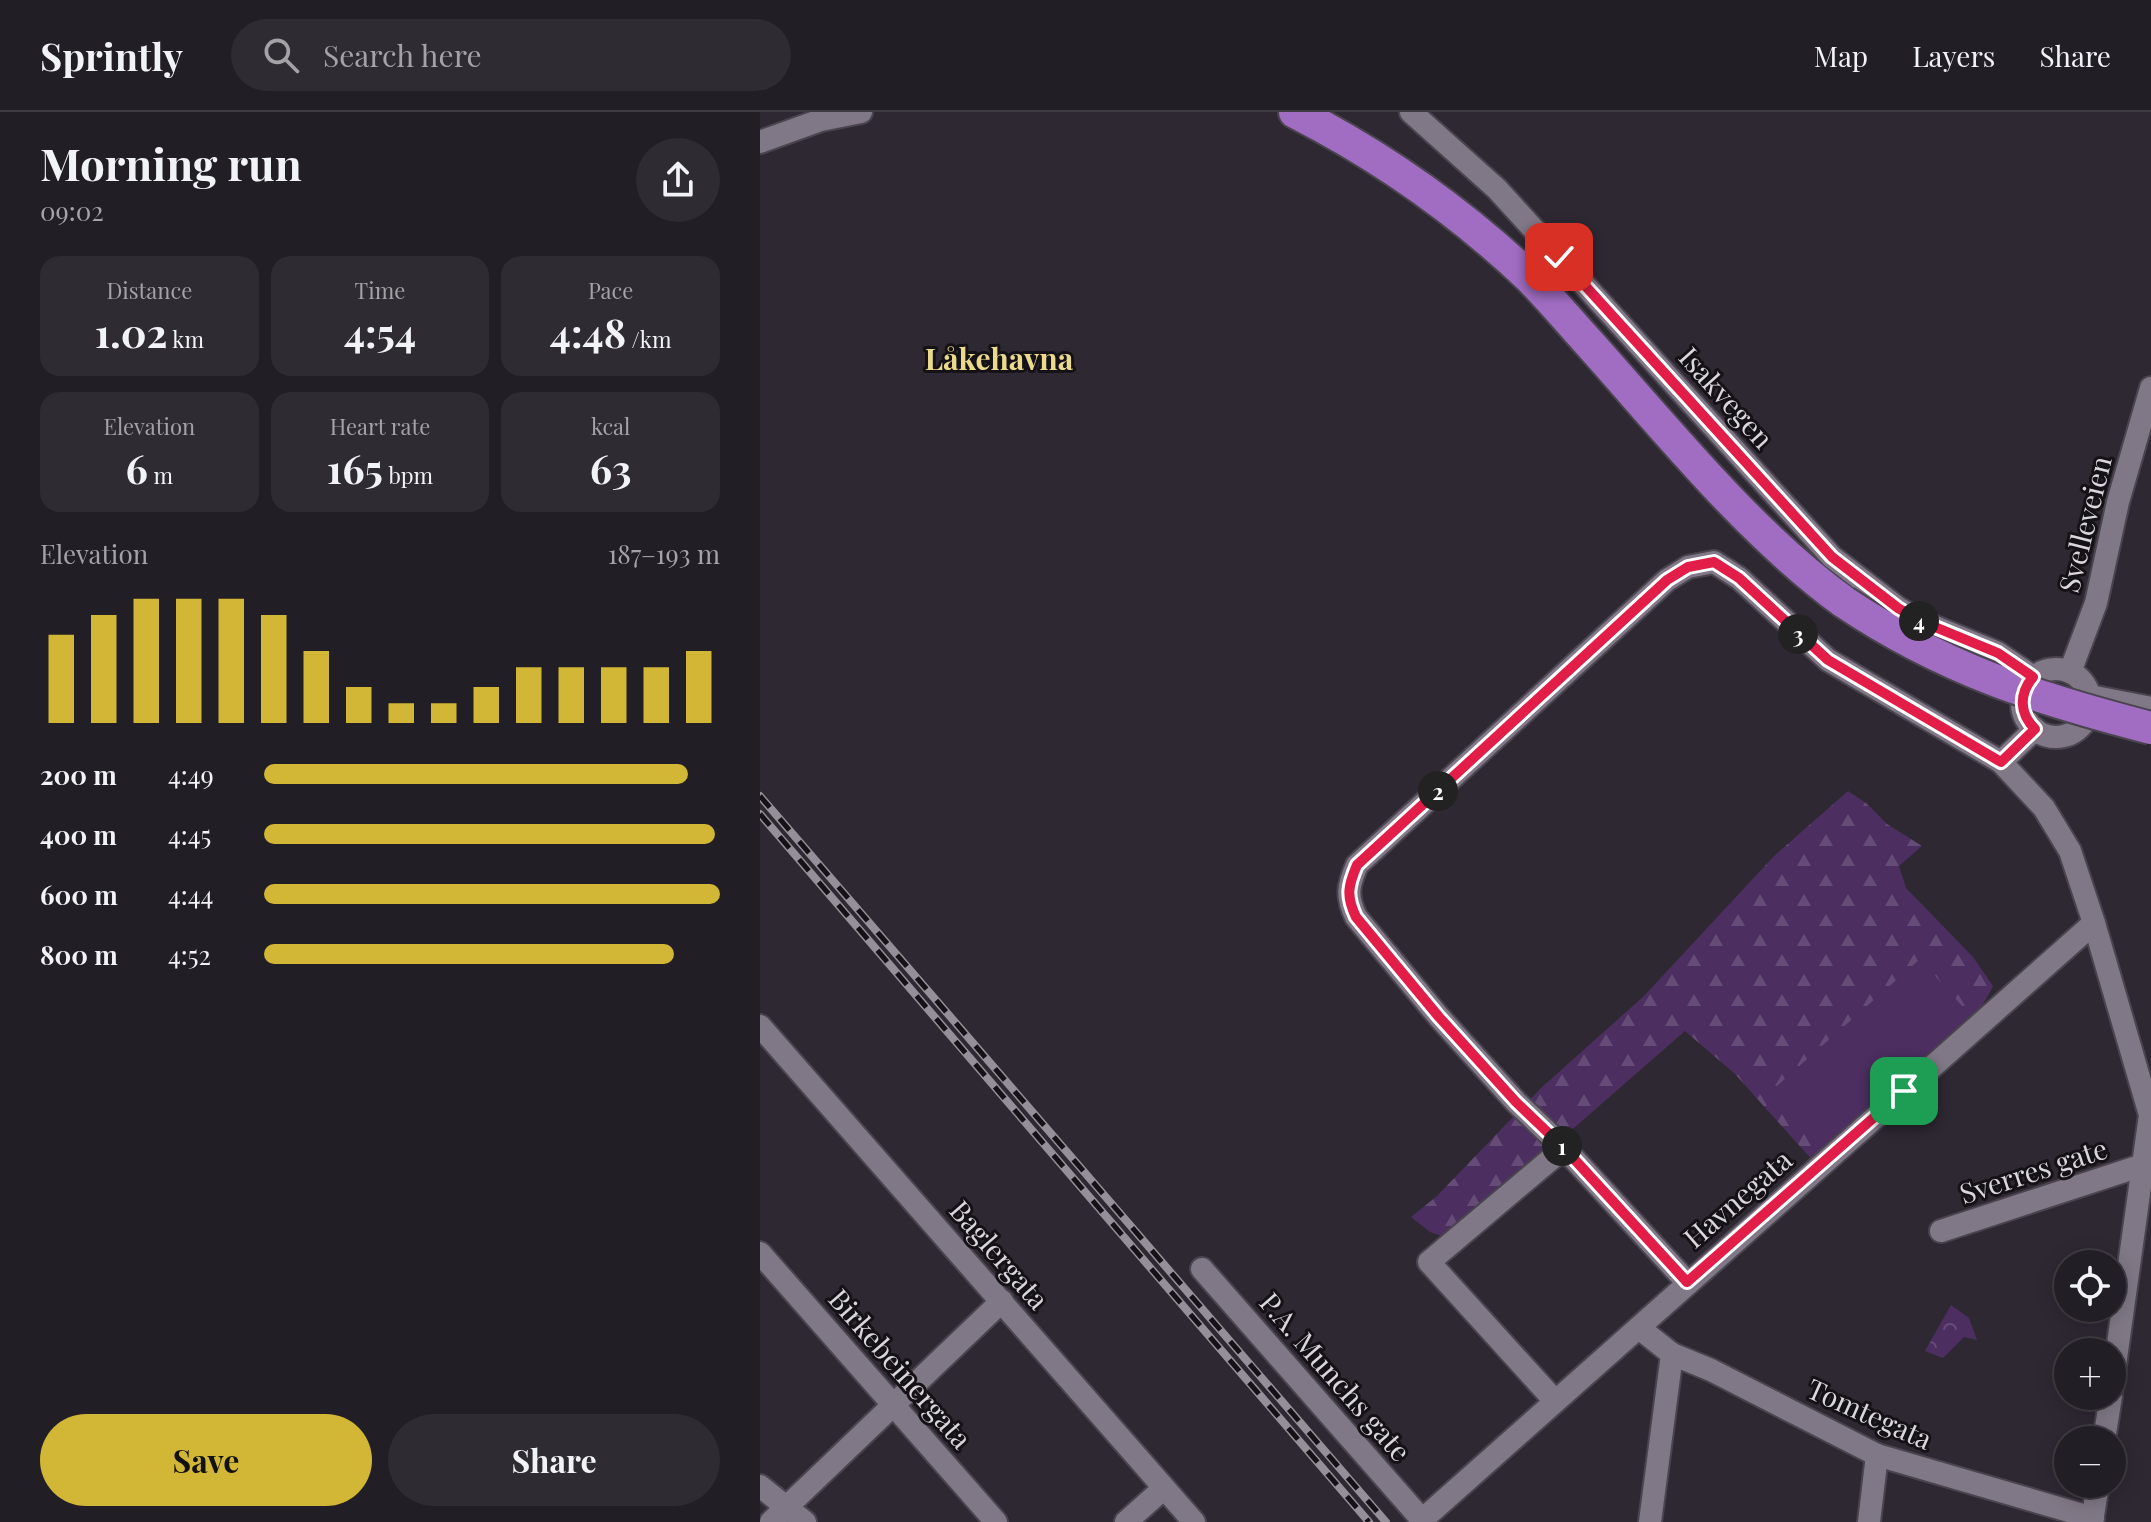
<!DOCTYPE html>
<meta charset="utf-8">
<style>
:root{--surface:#221e26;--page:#2e2b32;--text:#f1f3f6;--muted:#a2a2a7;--line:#3f3c43;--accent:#d2b635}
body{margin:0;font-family:"Playfair Display",serif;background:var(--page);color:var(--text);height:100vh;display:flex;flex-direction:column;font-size:30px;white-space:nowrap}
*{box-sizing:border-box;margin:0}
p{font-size:26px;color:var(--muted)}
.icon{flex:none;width:44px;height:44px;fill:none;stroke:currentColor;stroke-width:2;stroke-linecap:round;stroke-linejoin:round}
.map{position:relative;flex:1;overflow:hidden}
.panel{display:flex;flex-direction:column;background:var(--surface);width:760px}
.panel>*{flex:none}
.tools{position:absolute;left:1294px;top:1138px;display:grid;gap:16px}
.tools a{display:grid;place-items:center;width:72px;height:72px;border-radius:50%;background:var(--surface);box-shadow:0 4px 20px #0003,0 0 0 2px var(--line);font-size:40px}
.pin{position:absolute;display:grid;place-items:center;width:68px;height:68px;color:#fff;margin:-34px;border-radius:16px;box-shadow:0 4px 12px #0006}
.km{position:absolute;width:40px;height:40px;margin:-20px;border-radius:50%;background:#222;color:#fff;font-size:22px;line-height:40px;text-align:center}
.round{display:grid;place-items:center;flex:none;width:84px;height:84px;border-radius:42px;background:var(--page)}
.overview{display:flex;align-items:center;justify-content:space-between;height:136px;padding:0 40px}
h1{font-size:44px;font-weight:700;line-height:60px}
.metrics{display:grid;grid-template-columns:repeat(3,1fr);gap:12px;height:136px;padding:8px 40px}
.metrics div{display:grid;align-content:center;border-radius:20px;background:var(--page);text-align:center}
.metrics b{font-size:40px;font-weight:700}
.metrics small{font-size:22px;font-weight:400}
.metrics p{font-size:22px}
.chart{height:224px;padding:16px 40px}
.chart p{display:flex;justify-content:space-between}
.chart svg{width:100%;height:144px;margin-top:8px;stroke:var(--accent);stroke-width:6}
.action{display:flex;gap:16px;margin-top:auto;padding:16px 40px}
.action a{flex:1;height:92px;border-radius:48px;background:var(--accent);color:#111;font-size:32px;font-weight:700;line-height:92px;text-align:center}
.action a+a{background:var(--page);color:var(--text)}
ul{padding:0 40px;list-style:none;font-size:26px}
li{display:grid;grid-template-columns:128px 96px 1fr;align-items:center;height:60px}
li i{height:20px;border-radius:10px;background:var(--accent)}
header{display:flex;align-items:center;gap:48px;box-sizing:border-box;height:112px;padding:0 40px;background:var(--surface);border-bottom:2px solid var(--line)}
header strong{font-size:38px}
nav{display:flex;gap:44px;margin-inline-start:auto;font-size:28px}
.search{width:560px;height:72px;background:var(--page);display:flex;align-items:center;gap:20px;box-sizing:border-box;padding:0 28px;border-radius:44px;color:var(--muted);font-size:30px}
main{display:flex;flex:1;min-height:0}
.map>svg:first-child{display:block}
.forest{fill:url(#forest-firs)}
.park{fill:url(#park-crowns)}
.garden{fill:#4c2e60}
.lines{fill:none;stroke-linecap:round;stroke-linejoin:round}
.minor-casing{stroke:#49444e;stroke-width:26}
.highway-casing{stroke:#49444e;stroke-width:36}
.minor{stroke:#807886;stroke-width:22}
.highway{stroke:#a16dc3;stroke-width:32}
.rail-casing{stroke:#948f98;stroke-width:8}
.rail{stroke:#151217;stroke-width:5;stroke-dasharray:15;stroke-linecap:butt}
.highway-bridge-casing{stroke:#49444e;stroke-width:36;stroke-linecap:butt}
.highway-bridge{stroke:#a16dc3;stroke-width:32}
.route-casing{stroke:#fff;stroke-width:16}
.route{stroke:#e11d48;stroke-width:10}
.labels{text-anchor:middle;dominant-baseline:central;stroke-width:6;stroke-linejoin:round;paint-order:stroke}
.street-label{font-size:28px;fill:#dad6de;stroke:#151217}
.neighbourhood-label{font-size:30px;font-weight:bold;fill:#ecda8c;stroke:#151217}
</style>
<header>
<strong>Sprintly</strong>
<div class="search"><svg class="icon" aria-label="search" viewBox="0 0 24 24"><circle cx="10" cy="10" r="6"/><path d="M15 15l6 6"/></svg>Search here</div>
<nav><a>Map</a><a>Layers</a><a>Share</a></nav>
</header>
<main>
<section class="panel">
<div class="overview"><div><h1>Morning run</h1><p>09:02</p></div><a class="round"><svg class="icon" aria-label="share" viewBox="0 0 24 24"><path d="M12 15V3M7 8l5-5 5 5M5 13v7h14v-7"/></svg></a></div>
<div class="metrics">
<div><p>Distance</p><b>1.02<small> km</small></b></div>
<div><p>Time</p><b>4:54</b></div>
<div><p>Pace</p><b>4:48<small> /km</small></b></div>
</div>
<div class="metrics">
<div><p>Elevation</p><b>6<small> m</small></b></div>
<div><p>Heart rate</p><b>165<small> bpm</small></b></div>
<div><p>kcal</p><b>63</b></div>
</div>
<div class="chart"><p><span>Elevation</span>187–193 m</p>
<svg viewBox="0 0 160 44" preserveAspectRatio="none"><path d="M5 44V17M15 44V11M25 44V6M35 44V6M45 44V6M55 44V11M65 44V22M75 44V33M85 44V38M95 44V38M105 44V33M115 44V27M125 44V27M135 44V27M145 44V27M155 44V22"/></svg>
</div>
<ul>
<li><b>200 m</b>4:49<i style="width:93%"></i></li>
<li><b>400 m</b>4:45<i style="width:99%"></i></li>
<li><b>600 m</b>4:44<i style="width:100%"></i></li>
<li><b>800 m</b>4:52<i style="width:90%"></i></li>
</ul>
<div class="action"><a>Save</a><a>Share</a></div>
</section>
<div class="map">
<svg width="1391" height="1410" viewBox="0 0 1391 1410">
<defs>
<pattern id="forest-firs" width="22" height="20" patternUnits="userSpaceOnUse" patternTransform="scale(2)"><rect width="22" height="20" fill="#4c2e60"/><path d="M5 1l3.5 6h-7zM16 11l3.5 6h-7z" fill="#654c76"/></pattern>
<pattern id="park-crowns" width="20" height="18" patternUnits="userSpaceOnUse" patternTransform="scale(2)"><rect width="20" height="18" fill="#4c2e60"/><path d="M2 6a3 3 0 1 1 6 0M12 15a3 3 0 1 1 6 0" fill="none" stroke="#654c76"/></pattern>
</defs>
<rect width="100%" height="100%" fill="#2e2833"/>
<path class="forest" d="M1088,679l18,12 21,21 35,22 -23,20 7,22 67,69 20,29c-30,64 -124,129 -179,176l-79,-88 -50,-43 -237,207 -18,-6 -19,-15 26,-21 104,-108 103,-92 130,-140z"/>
<polygon class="park" points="1191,1193 1209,1206 1217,1228 1204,1225 1183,1246 1165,1239"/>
<polygon class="garden" points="1160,847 1210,903 1060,1036 1010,980"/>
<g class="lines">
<defs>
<g id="minor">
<polyline points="651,0 737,77 1072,445 1138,496 1158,508 1238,541 1273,565"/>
<polyline points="0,30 61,8 101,0"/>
<circle cx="1296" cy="591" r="34"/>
<polyline points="1310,560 1336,491 1358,390 1391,276"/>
<polyline points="1330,584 1391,596"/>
<polyline points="1241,650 1275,617"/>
<polyline points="0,914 434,1410"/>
<polyline points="1181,1119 1383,1053"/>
<polyline points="0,1141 236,1410"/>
<polyline points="442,1157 664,1410"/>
<path d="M927,1170l-123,-134 -48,-46 -77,-85 -83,-100c-10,-21 -8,-31 1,-52l310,-285 21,-13 26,-5 25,16 89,82 173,102 43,46 26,43 24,72 56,192 -38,272"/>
<polyline points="879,1216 912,1242 951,1258 1117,1343 1333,1406"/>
<polyline points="795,1289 669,1150 804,1036"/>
<polyline points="1344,1328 1351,1284"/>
<polyline points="0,1374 45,1410"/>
<polyline points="662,1408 1334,811"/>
<polyline points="11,1410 242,1189"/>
<polyline points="366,1410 404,1376"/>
<polyline points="890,1410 912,1242"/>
<polyline points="1109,1410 1117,1343"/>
<polyline points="1332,1410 1338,1372"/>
</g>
<path id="highway" d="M535,0c84,43 164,99 233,164 21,21 41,45 61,67 78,87 160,190 255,259"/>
</defs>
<use href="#minor" class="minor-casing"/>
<use href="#highway" class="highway-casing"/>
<use href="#minor" class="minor"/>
<use href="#highway" class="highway"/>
<defs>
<g id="rail">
<polyline points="0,684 626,1410"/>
<polyline points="0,702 609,1410"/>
</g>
</defs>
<use href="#rail" class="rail-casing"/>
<use href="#rail" class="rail"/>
<defs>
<path id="highway-bridge" d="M1084,490c100,67 191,96 307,126"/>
</defs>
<use href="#highway-bridge" class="highway-bridge-casing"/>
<use href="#highway-bridge" class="highway-bridge"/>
</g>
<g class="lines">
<defs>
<path id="route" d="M799,145l273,300 66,51 20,12 80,33 35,24c-14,17 -14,36 2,52l-34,33 -173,-102 -89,-82 -25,-16 -26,5 -21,13 -310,285c-9,21 -11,31 -1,52l83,100 77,85 48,46 123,134 217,-191"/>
</defs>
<use href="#route" class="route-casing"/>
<use href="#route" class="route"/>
</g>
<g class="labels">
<g class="street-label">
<text transform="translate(967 285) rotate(48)">Isakvegen</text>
<text transform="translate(1324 412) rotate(-76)">Svelleveien</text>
<text transform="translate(1273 1058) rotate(-18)">Sverres gate</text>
<text transform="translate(977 1086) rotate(-41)">Havnegata</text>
<text transform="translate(240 1142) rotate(49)">Baglergata</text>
<text transform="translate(141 1256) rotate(49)">Birkebeinergata</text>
<text transform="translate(576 1264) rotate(49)">P.A. Munchs gate</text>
<text transform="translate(1110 1301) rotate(24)">Tomtegata</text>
</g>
<g class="neighbourhood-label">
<text x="239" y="246">Låkehavna</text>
</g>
</g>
</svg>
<div class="tools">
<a><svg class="icon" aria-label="locate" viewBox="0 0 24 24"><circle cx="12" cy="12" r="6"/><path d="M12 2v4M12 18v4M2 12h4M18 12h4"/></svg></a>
<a>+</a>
<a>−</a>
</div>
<div class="pin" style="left:1144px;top:979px;background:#1e9e55"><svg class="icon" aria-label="arrive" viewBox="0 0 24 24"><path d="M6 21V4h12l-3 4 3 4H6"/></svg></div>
<div class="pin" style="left:799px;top:145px;background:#d93025"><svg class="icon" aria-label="check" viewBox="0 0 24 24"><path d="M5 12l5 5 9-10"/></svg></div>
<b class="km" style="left:802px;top:1034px">1</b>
<b class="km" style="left:678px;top:679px">2</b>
<b class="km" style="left:1038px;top:522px">3</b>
<b class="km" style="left:1159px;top:509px">4</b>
</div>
</main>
